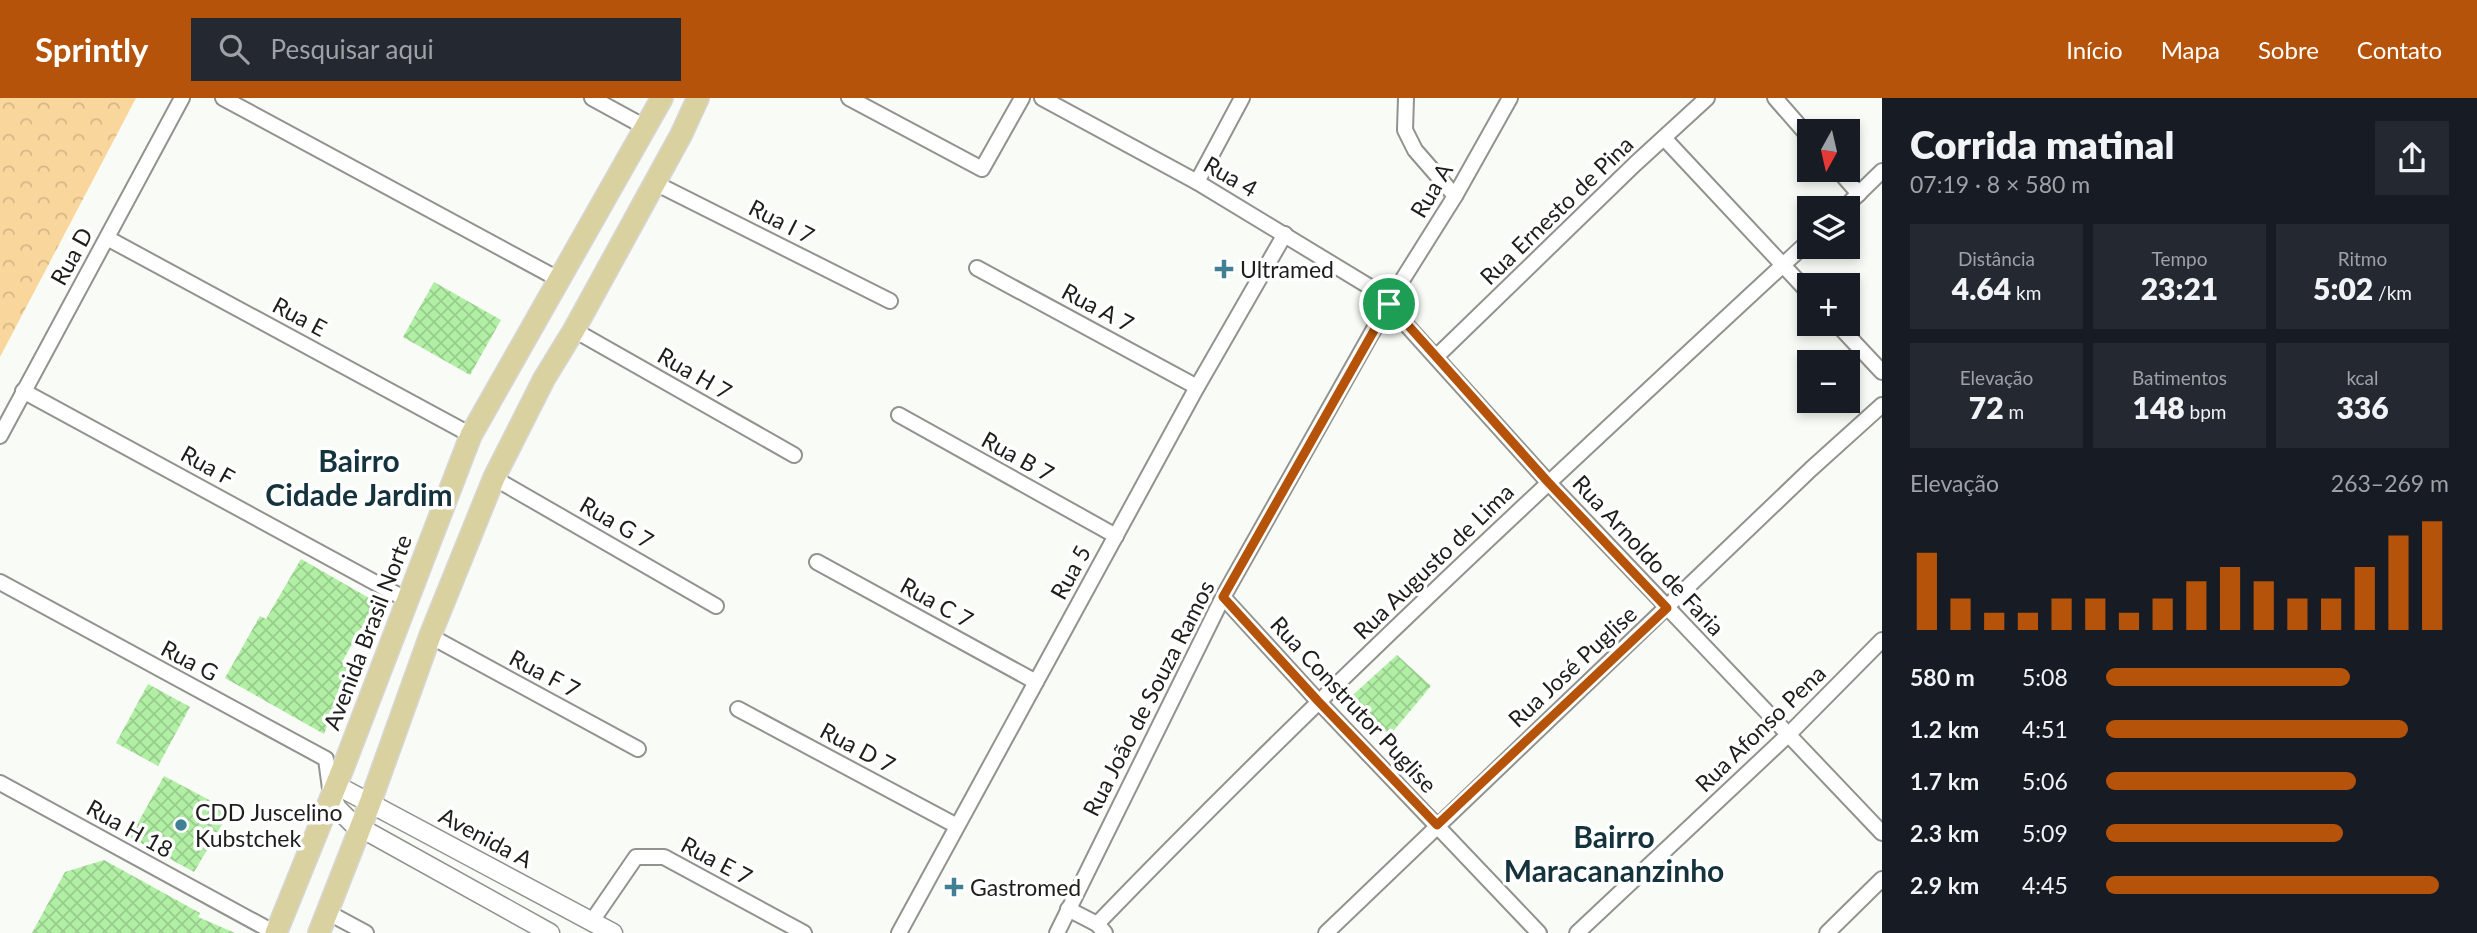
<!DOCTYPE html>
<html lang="pt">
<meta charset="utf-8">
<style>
:root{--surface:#171b24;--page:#242831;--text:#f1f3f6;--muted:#9ea1a6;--accent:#b45309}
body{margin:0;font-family:Lato,sans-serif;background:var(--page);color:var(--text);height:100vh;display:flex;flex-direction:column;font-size:26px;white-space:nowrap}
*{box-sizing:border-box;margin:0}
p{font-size:23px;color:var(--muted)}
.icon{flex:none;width:38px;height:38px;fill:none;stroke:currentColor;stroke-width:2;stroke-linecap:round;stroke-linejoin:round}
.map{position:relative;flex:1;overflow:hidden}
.details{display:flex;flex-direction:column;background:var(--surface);width:595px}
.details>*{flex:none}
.needle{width:46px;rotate:188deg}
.controls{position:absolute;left:1797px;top:21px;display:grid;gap:14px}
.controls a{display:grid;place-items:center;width:63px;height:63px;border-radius:0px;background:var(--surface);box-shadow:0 4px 10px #0003;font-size:35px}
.pin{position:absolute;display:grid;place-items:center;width:60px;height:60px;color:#fff;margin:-30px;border:4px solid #fff;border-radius:50%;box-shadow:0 2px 7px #0007}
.round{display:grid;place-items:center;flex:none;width:74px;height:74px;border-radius:0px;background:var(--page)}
.overview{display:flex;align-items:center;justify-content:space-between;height:119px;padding:0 28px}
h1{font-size:38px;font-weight:800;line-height:52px}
.metrics{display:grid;grid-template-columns:repeat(3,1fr);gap:10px;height:119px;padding:7px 28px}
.metrics div{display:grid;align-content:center;border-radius:0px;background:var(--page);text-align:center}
.metrics b{font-size:30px;font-weight:800}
.metrics small{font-size:19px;font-weight:400}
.metrics p{font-size:19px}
.chart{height:196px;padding:14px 28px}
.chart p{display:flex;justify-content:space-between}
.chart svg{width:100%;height:126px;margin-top:7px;stroke:var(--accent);stroke-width:6}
ul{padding:0 28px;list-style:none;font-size:23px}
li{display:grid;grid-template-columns:112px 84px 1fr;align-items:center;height:52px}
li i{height:18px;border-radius:9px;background:var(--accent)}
header{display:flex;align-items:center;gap:42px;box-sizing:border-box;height:98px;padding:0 35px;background:var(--accent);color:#fff}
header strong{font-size:33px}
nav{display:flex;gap:38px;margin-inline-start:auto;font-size:24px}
.search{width:490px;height:63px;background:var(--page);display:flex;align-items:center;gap:18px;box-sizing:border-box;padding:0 24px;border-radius:0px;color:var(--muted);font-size:26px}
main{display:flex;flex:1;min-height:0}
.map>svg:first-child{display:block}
.forest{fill:url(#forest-crowns)}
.building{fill:url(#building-cross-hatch)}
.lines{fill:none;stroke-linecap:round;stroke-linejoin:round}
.minor-casing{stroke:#92938e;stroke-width:18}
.tertiary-casing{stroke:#92938e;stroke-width:21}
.primary-casing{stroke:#d6d7d6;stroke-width:24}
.minor{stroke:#fff;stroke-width:14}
.tertiary{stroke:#fff;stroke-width:18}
.primary{stroke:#dad1a1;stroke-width:21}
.route-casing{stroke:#fff;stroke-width:14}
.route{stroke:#b45309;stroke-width:9}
.poi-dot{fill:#418094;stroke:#fff;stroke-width:2.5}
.labels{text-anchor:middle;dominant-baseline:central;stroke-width:7;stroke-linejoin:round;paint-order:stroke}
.street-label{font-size:23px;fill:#1e1f1d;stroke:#fff}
.poi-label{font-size:23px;fill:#1e1f1d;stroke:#fff;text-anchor:start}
.district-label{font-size:30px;font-weight:bold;fill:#15333d;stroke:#fff}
</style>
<header>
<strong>Sprintly</strong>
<div class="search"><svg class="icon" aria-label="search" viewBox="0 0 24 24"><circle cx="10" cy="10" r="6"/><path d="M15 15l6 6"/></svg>Pesquisar aqui</div>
<nav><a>Início</a><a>Mapa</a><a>Sobre</a><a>Contato</a></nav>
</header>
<main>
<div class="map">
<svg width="1882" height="835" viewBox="0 0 1882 835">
<defs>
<pattern id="forest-crowns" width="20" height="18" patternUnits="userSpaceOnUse" patternTransform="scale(1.75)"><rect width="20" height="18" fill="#f9d69c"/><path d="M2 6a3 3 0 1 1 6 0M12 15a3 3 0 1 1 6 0" fill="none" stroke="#d5b786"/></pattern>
<pattern id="building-cross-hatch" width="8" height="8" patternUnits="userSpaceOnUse" patternTransform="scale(1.75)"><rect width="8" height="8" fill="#b1efa4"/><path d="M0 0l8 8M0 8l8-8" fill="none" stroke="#98cc8d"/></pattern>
</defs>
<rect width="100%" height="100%" fill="#f9fbf6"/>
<polygon class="forest" points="0,0 136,0 0,259"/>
<g class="building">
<polygon points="434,184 501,222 470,277 403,239"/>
<polygon points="301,461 376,504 342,564 349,568 324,636 225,580 260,518 266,521"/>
<polygon points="1397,557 1431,588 1390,637 1345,604"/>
<polygon points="148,586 190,609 158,668 116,645"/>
<polygon points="164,678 230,713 194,774 130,739"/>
<polygon points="104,762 200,815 198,819 235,835 32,835 65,774"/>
</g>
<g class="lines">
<defs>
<g id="minor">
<polyline points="223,0 560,182"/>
<polyline points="592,0 645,29"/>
<polyline points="849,0 982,71 1022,0"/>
<polyline points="1042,0 1197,84 1375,192 1548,384 1882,735"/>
<polyline points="1406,0 1405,32 1415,52 1455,98"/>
<polyline points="1775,0 1810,40"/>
<polyline points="1664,40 1810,196"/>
<polyline points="1838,72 1859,96"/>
<polyline points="653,84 890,203"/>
<polyline points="1197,84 1242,0"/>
<polyline points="1844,110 1882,73"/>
<polyline points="107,140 471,337"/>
<polyline points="977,170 1197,289"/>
<polyline points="1837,226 1882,274"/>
<polyline points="574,232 794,357"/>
<polyline points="1437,258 1635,66 1707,0"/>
<polyline points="23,293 407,502"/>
<polyline points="899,317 1116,438"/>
<polyline points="0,338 182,0"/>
<polyline points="494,380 716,508"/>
<polyline points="817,464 1036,584"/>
<polyline points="0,484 326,661 331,698"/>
<polyline points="1223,499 1318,603 1539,835"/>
<polyline points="430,538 638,651"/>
<polyline points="738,611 957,728"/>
<polyline points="0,685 275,835"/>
<polyline points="1068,811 1097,826 1105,835"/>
<polyline points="327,814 366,835"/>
<polyline points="592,823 636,759 664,759 804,835"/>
<path d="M1097,826c229,-237 471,-460 713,-684"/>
<polyline points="899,835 1197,289 1285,136"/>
<polyline points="1057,835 1223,499 1396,192 1455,98 1510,0"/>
<polyline points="1326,835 1811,371 1882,307"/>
<polyline points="1577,835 1789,636 1882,542"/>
<polyline points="1827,835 1882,781"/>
</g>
<g id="tertiary">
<polyline points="336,687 613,835"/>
<polyline points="331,698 337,710 352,725 550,835"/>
</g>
<g id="primary">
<polyline points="276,835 343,670 471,337 662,0"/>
<polyline points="319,835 370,705 430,538 494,380 544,281 574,232 681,37 698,0"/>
</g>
</defs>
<use href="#minor" class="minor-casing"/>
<use href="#tertiary" class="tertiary-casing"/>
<use href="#primary" class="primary-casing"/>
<use href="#minor" class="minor"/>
<use href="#tertiary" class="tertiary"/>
<use href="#primary" class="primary"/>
</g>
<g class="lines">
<defs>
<polygon id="route" points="1389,206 1548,384 1667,510 1437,727 1318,603 1223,499"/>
</defs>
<use href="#route" class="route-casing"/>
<use href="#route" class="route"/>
</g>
<g class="poi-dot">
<path d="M1220.5 160.5h7v7h7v7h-7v7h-7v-7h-7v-7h7z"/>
<circle cx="181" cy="727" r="7"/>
<path d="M950.5 778.5h7v7h7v7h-7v7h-7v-7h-7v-7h7z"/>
</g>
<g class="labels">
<g class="street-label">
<text transform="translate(1231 78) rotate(30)">Rua 4</text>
<text transform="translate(1431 92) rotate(-59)">Rua A</text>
<text transform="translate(1556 112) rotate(-44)">Rua Ernesto de Pina</text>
<text transform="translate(782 123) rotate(27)">Rua I 7</text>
<text transform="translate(71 158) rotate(-61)">Rua D</text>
<text transform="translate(1098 209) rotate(28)">Rua A 7</text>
<text transform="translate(300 218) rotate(28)">Rua E</text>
<text transform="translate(695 275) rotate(30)">Rua H 7</text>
<text transform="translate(1018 358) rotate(29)">Rua B 7</text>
<text transform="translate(208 367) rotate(29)">Rua F</text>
<text transform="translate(617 424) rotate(30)">Rua G 7</text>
<text transform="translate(1649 457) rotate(47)">Rua Arnoldo de Faria</text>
<text transform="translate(1433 463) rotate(-44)">Rua Augusto de Lima</text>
<text transform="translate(1070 474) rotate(-61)">Rua 5</text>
<text transform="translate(937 504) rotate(29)">Rua C 7</text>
<text transform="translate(367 534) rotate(-69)">Avenida Brasil Norte</text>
<text transform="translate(190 562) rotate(28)">Rua G</text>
<text transform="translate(1572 568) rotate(-43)">Rua José Puglise</text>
<text transform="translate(545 575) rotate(28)">Rua F 7</text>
<text transform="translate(1148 600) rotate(-63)">Rua João de Souza Ramos</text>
<text transform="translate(1354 606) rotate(47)">Rua Construtor Puglise</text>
<text transform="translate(1760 630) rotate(-44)">Rua Afonso Pena</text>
<text transform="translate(858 649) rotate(28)">Rua D 7</text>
<text transform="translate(130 730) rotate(29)">Rua H 18</text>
<text transform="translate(486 739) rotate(28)">Avenida A</text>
<text transform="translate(717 762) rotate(28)">Rua E 7</text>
</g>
<g class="poi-label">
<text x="1240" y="171">Ultramed</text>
<text x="195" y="714">CDD Juscelino<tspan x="195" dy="26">Kubstchek</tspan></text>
<text x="970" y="789">Gastromed</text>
</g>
<g class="district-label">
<text x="359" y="362">Bairro<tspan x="359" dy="34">Cidade Jardim</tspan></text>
<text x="1614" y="738">Bairro<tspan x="1614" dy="34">Maracananzinho</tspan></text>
</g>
</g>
</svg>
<div class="controls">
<a><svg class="needle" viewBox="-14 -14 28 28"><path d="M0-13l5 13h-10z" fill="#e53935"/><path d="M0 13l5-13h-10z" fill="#9ea1a6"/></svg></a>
<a><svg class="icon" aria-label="layers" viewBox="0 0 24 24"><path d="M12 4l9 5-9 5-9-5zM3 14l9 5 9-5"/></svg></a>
<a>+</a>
<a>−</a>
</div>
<div class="pin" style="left:1389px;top:206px;background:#1e9e55"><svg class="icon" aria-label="arrive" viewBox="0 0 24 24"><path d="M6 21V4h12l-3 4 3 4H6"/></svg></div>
</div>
<section class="details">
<div class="overview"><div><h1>Corrida matinal</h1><p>07:19 · 8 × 580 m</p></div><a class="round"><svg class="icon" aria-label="share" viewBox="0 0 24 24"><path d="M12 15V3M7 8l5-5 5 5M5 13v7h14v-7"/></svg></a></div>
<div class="metrics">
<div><p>Distância</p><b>4.64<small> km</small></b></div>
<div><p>Tempo</p><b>23:21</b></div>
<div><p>Ritmo</p><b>5:02<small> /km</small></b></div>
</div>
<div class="metrics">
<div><p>Elevação</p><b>72<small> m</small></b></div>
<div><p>Batimentos</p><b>148<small> bpm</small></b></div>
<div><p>kcal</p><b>336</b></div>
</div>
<div class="chart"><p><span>Elevação</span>263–269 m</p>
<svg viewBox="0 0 160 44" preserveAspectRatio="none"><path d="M5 44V17M15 44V33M25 44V38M35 44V38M45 44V33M55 44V33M65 44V38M75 44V33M85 44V27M95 44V22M105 44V27M115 44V33M125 44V33M135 44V22M145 44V11M155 44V6"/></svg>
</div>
<ul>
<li><b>580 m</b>5:08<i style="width:71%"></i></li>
<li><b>1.2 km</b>4:51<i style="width:88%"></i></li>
<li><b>1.7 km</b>5:06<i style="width:73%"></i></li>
<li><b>2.3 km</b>5:09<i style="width:69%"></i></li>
<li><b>2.9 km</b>4:45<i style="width:97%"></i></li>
</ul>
</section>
</main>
